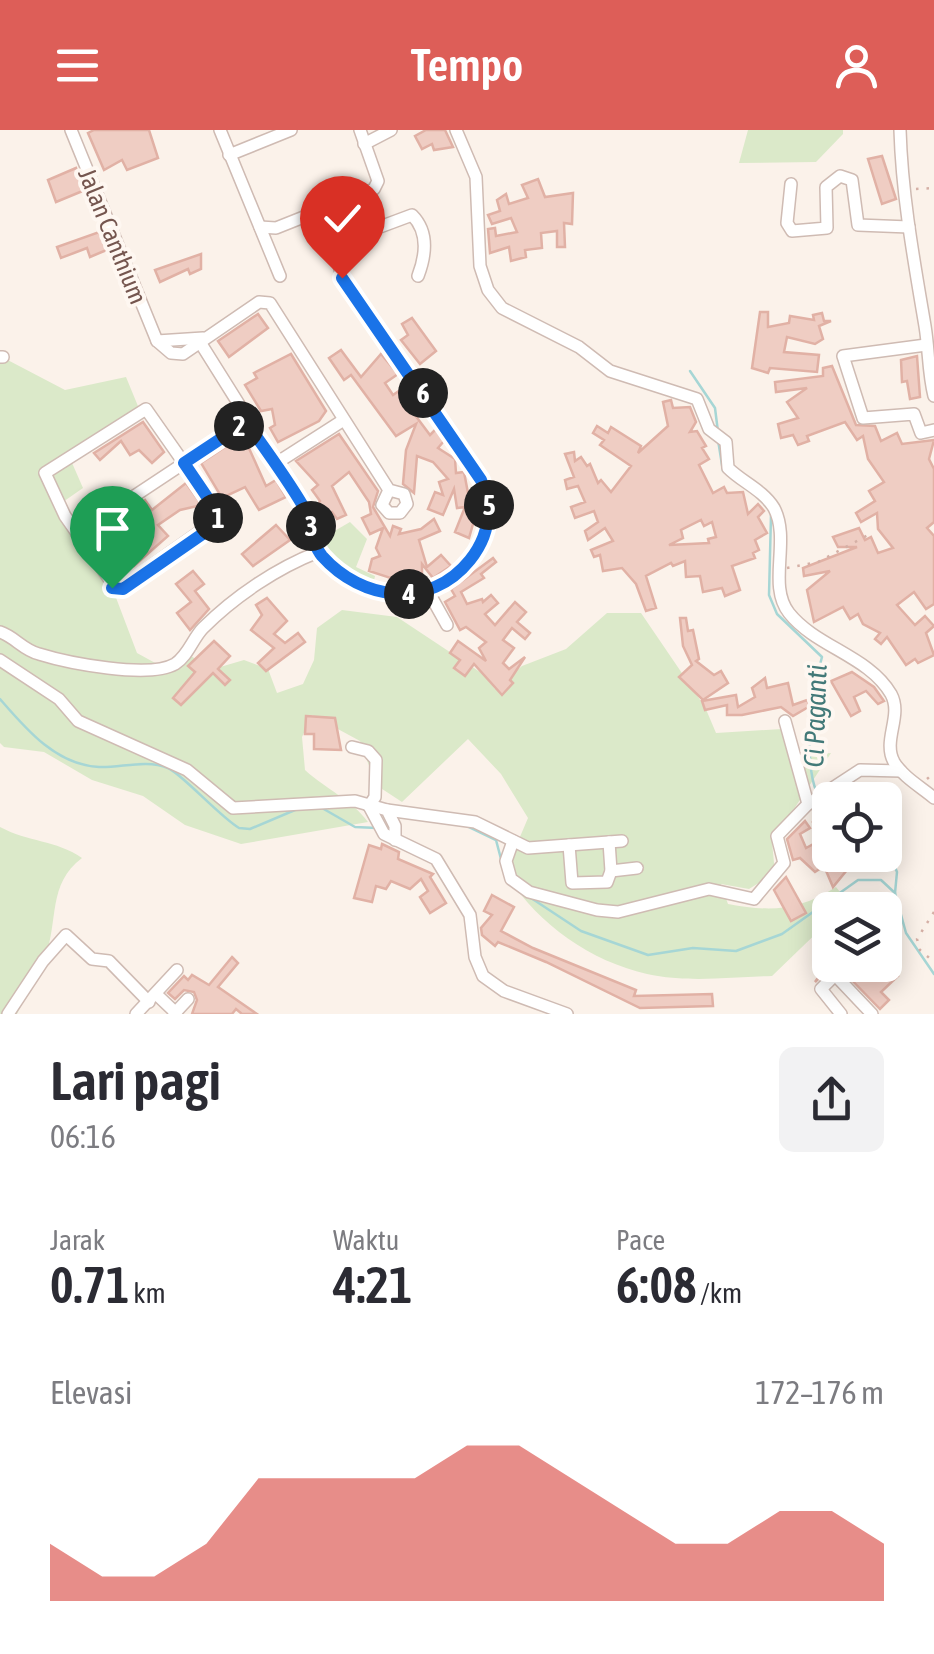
<!DOCTYPE html>
<html lang="id">
<meta charset="utf-8">
<style>
:root{--surface:#fff;--page:#f2f2f3;--text:#2b2b33;--muted:#7c7c81;--accent:#dd5e58}
body{margin:0;font-family:"Asap Condensed",sans-serif;background:var(--page);color:var(--text);height:100vh;display:flex;flex-direction:column;font-size:38px;white-space:nowrap}
*{box-sizing:border-box;margin:0}
p{font-size:32px;color:var(--muted)}
.icon{flex:none;width:55px;height:55px;fill:none;stroke:currentColor;stroke-width:2;stroke-linecap:round;stroke-linejoin:round}
.map{position:relative;height:884px;overflow:hidden}
.details{display:flex;flex-direction:column;background:var(--surface);flex:1}
.details>*{flex:none}
.tools{position:absolute;left:812px;top:652px;display:grid;gap:20px}
.tools a{display:grid;place-items:center;width:90px;height:90px;border-radius:15px;background:var(--surface);box-shadow:0 5px 25px #0003;font-size:50px}
.pin{position:absolute;display:grid;place-items:center;width:85px;height:85px;color:#fff;margin:-102px -42px;border-radius:50% 50% 50% 0;rotate:-45deg;box-shadow:0 0 10px #0007}
.pin .icon{rotate:45deg}
.km{position:absolute;width:50px;height:50px;margin:-25px;border-radius:50%;background:#222;color:#fff;font-size:28px;line-height:50px;text-align:center}
.round{display:grid;place-items:center;flex:none;width:105px;height:105px;border-radius:15px;background:var(--page)}
.head{display:flex;align-items:center;justify-content:space-between;height:170px;padding:0 50px}
h1{font-size:55px;font-weight:600;line-height:75px}
.stats{display:grid;grid-template-columns:repeat(3,1fr);gap:15px;height:170px;padding:10px 50px}
.stats div{display:grid;align-content:center}
.stats b{font-size:50px;font-weight:600}
.stats small{font-size:28px;font-weight:400}
.stats p{font-size:28px}
.chart{height:280px;padding:20px 50px}
.chart p{display:flex;justify-content:space-between}
.chart svg{width:100%;height:180px;margin-top:10px;fill:var(--accent);opacity:.7}
header{display:flex;justify-content:space-between;align-items:center;height:130px;padding:0 50px;background:var(--accent);color:#fff;font-size:45px;font-weight:600}
.map>svg:first-child{display:block}
.green{fill:#dbe9c9}
.lines{fill:none;stroke-linecap:round;stroke-linejoin:round}
.stream{stroke:#a6d6d5;stroke-width:2.5}
.building{fill:#efcdc3;stroke:#e1b1a5;stroke-width:2.5;fill-rule:evenodd}
.minor-casing{stroke:#cfbbb3;stroke-width:14}
.path{stroke:#d5b0a6;stroke-width:2.5;stroke-dasharray:2.5 8;stroke-linecap:butt}
.minor{stroke:#fff;stroke-width:11}
.route-casing{stroke:#fff;stroke-width:20}
.route{stroke:#1a73e8;stroke-width:12}
.labels{text-anchor:middle;dominant-baseline:central;stroke-width:8;stroke-linejoin:round;paint-order:stroke}
.street-label{font-size:25px;fill:#75564f;stroke:#fef7f1}
.water-label{font-size:28px;font-style:italic;fill:#427978;stroke:#fef7f1}
</style>
<header><svg class="icon" aria-label="menu" viewBox="0 0 24 24"><path d="M4 6h16M4 12h16M4 18h16"/></svg>Tempo<svg class="icon" aria-label="person" viewBox="0 0 24 24"><circle cx="12" cy="8" r="4"/><path d="M4 21q1-7 8-7t8 7"/></svg></header>
<div class="map">
<svg width="934" height="884" viewBox="0 0 934 884">
<rect width="100%" height="100%" fill="#fbf2ea"/>
<g class="green">
<polygon points="748,0 843,0 843,4 816,32 739,33"/>
<path d="M0,226l65,34 61,-13 14,34 -71,45 14,32 -23,16 55,91 22,58 31,17 22,-15 20,15 34,-10 24,9 9,24 26,-9 11,-24 3,-32 25,-18 55,7 86,57 12,15 27,-23 44,-17 41,-36h34l64,94 11,26 66,-4 17,26 32,-2 -59,89 3,31 -26,16 -28,-5 7,20c43,8 70,7 108,-17l12,15 -8,8h-10v10l-58,56c-40,1 -85,7 -125,-2 -58,-13 -112,-52 -142,-102l23,-54 -27,-44 -33,-35 -66,63 -26,-17 -16,-44 -48,-26 -10,22 3,33c22,20 46,29 63,52l-127,22 -56,-19 -42,-29 -51,-16 -48,-28 -40,-5 -4,-4z"/>
<polygon points="350,392 367,409 356,437 375,446 374,451 344,437 319,410"/>
<path d="M0,697c28,15 56,13 82,31 -35,26 -23,63 -37,99 -7,20 -19,38 -28,57h-17z"/>
</g>
<g class="lines">
<g class="stream">
<polyline points="690,241 715,278 718,302"/>
<polyline points="718,310 723,341"/>
<path d="M771,385l-2,80 8,19 45,43c-10,33 -19,105 -5,136"/>
<path d="M0,569c26,30 56,66 99,68 22,1 47,-8 69,1 13,5 51,48 71,60l11,1 45,-19"/>
<polyline points="823,669 830,676"/>
<polyline points="322,678 355,697 377,698"/>
<polyline points="467,696 496,710 501,729"/>
<polyline points="885,714 897,742 895,763 906,803 934,844"/>
<polyline points="528,766 581,801 648,825 693,818 736,821 782,804 858,750 881,750 895,763"/>
</g>
</g>
<g class="building">
<polygon points="94,0 149,0 158,28 127,40 122,30 104,40 88,3"/>
<polygon points="426,0 445,0 453,17 434,20 432,14 422,19 415,6"/>
<polygon points="882,26 896,69 882,74 868,29"/>
<polygon points="76,38 85,60 56,72 48,50"/>
<polygon points="538,49 545,67 573,63 572,94 564,93 565,117 557,117 557,101 541,103 542,118 525,120 526,127 511,131 509,117 490,123 488,99 495,98 496,106 517,102 511,88 492,94 488,85 500,81 497,70 506,64 509,74 528,68 522,55"/>
<polygon points="102,101 109,119 90,127 87,118 61,128 57,117"/>
<polygon points="201,124 201,139 190,144 188,139 160,152 155,140"/>
<polygon points="760,182 768,182 768,197 789,193 790,186 814,190 813,185 822,183 824,191 831,191 819,196 823,209 815,214 787,207 784,222 819,225 817,242 770,238 768,243 752,238"/>
<polygon points="258,184 268,198 229,227 218,211"/>
<polygon points="412,188 436,221 420,234 401,210 408,205 402,194"/>
<polygon points="341,220 361,247 381,224 398,244 385,253 393,265 406,256 419,275 412,281 430,305 436,299 444,311 438,318 455,329 456,343 464,342 468,363 474,362 477,380 469,408 455,402 465,377 457,378 454,359 443,385 428,379 435,362 443,365 439,352 448,349 433,332 417,326 414,363 403,354 406,320 416,294 396,306 351,245 344,250 329,228"/>
<polygon points="291,224 326,281 319,291 278,312 270,298 275,295 272,279 261,281 245,255 257,248 254,243"/>
<polygon points="917,226 920,267 910,269 907,251 902,252 901,230"/>
<polygon points="832,236 856,295 875,296 881,311 897,303 902,314 934,310 929,329 934,339 934,392 927,398 934,406 934,474 926,479 914,462 897,475 915,495 925,486 934,496 926,503 934,525 918,533 915,529 906,535 887,507 881,514 875,509 880,503 863,494 858,484 850,489 843,477 814,492 807,460 830,441 804,446 803,438 857,417 838,417 833,407 859,398 865,410 871,407 878,423 893,418 878,399 877,383 861,392 856,383 875,371 869,361 884,352 868,329 863,306 857,310 845,292 807,306 809,311 798,315 793,305 781,308 778,294 798,288 787,272 807,258 776,262 775,252 823,246 823,238"/>
<path d="M671,270l2,8 17,-1 6,15 -6,10 7,-1 9,15 -4,2 7,11 -10,6 14,28 11,-6 3,6 16,-1 5,22 10,-10 6,7 -6,6 9,16 -12,7 4,10 -6,3 2,5 -23,8 8,24 -15,6 -3,-8 -19,4 -3,-16 -14,1 -1,-16 -12,5 -2,-3 -25,13 10,32 -10,3 -10,-27 -14,-16 -19,3 -3,-16 -6,2 -3,-7 22,-9 -8,-13 -17,12 -3,-9 13,-9 -4,-11 -19,7 -4,-11 14,-5 -7,-16 -11,3 -2,-9 9,-3 -9,-23 9,-2 1,9 6,-4 6,9 3,-2 8,19 3,-3 10,12 20,-26 -31,-21 4,-5 -11,-7 4,-7 11,7 3,-6 30,19 -3,7 30,-27 -5,-24zM701,390l3,6 8,-4 4,15 -8,2 1,4 -40,2 14,-7 -2,-8z"/>
<polygon points="143,292 164,322 152,333 139,320 130,325 121,311 100,330 94,323"/>
<polygon points="339,304 378,361 373,377 390,406 393,396 401,399 399,404 421,399 434,389 440,401 419,410 427,437 441,425 451,436 433,448 422,434 422,452 408,456 393,456 394,449 369,441 372,429 380,426 376,418 383,398 370,404 362,388 371,384 369,372 349,342 332,356 346,385 337,389 332,382 319,388 314,380 320,371 312,360 318,355 296,331"/>
<polygon points="243,305 266,356 276,350 286,367 259,380 245,357 222,368 201,333"/>
<polygon points="186,353 202,375 180,380 158,395 168,406 134,436 119,418 109,425 101,413 119,400 129,415 140,406 130,389 114,401 109,394 145,370 152,380"/>
<polygon points="276,395 290,410 253,436 242,424"/>
<polygon points="493,428 496,432 481,444 484,448 461,462 467,474 482,469 483,472 491,465 498,473 485,484 495,495 515,472 526,482 517,492 530,503 525,509 512,498 503,510 514,518 503,533 509,539 525,527 510,550 513,553 502,565 474,534 465,546 454,538 460,530 450,523 458,511 486,531 479,518 486,512 466,497 460,500 445,472 455,466 451,459"/>
<polygon points="193,441 204,454 195,461 209,479 190,500 177,483 191,472 176,454"/>
<polygon points="267,468 287,491 274,504 285,513 298,503 305,512 266,541 258,533 274,518 251,500 262,485 256,475"/>
<polygon points="680,488 686,488 688,501 693,500 699,529 696,531 714,545 721,541 728,553 703,570 679,547 692,535 683,516"/>
<polygon points="214,511 230,526 218,539 230,550 225,555 213,543 181,575 173,568 195,542 188,536"/>
<polygon points="852,542 874,557 884,571 878,574 866,561 854,567 860,581 851,586 831,551"/>
<polygon points="765,548 767,558 788,553 793,575 807,570 810,576 793,586 781,577 742,585 727,585 727,575 705,580 702,571 736,565 738,577 755,567 752,558"/>
<polygon points="306,586 335,588 341,620 314,619 314,604 305,604"/>
<polygon points="820,685 830,694 830,725 852,725 852,733 875,725 881,733 847,740 833,757 824,736 815,742 800,728 793,730 787,709 805,691 810,698 800,704 806,718 828,706 813,692"/>
<polygon points="382,714 399,722 398,729 433,744 430,747 446,773 430,783 420,767 428,761 421,749 410,759 391,751 386,759 376,756 372,772 354,768 369,715 381,719"/>
<polygon points="786,747 806,783 791,791 774,760"/>
<polygon points="492,765 514,777 501,801 533,818 636,860 634,866 712,864 713,876 640,878 546,832 498,812 495,816 482,805 481,798 492,785 484,781"/>
<polygon points="232,827 238,833 218,857 257,884 242,884 236,879 232,884 192,884 197,870 194,862 184,860 175,869 168,863 184,846 188,850 192,845 209,855"/>
<polygon points="827,835 887,835 898,846 881,862 889,870 880,879 838,836 829,838 815,852"/>
</g>
<g class="lines">
<defs>
<g id="minor">
<polyline points="71,0 157,211 171,223 183,224 259,172 270,173 389,360 404,364 407,374 400,383 389,383 382,375 389,360"/>
<polyline points="220,0 280,146"/>
<path d="M456,0l20,47 4,89 8,24 14,18 77,39 31,24 87,28 12,30 17,13 2,26c14,14 35,22 46,40 17,32 -7,77 15,105 27,34 80,43 102,81 12,22 -9,46 3,68 9,15 27,25 40,36"/>
<path d="M900,0c2,66 14,131 25,196 4,24 3,46 9,70"/>
<polyline points="364,14 391,0"/>
<polyline points="229,25 291,0"/>
<polyline points="791,54 787,93 792,101 827,98 826,57 840,46 852,50 858,95 909,97"/>
<polyline points="346,71 353,90 350,101"/>
<polyline points="333,76 353,107"/>
<polyline points="260,97 276,98 374,59 378,51 360,0"/>
<polyline points="198,209 304,378 318,422"/>
<polyline points="157,211 203,208"/>
<polyline points="926,215 843,226 863,288 914,284 921,303 934,300"/>
<polyline points="0,227 3,227"/>
<polygon points="146,279 214,376 218,389 117,460 65,386 45,343"/>
<polyline points="275,334 342,291"/>
<polyline points="77,404 246,292"/>
<path d="M318,422c21,20 43,38 73,43 47,7 104,-40 98,-89 -2,-13 -8,-26 -14,-37l-133,-191 -5,-22 16,-19 59,-22c17,17 14,40 6,61"/>
<polyline points="428,461 447,495"/>
<path d="M0,502c15,5 23,18 39,22 29,9 110,25 136,10 13,-8 18,-26 28,-36 32,-32 74,-60 115,-76"/>
<polyline points="0,530 59,569 78,591 187,640 233,678 355,671 387,680 395,696 395,710"/>
<polyline points="785,591 808,674"/>
<polyline points="352,617 368,621 376,630 375,667 369,676"/>
<polyline points="369,676 384,704 436,729 470,785 475,827 483,846 504,861 567,884"/>
<polyline points="387,680 475,692 528,718 622,711"/>
<polyline points="513,711 506,731 511,749 529,762 597,780 618,782 709,759 754,769 784,733 777,706 808,674 860,640 901,641"/>
<polyline points="569,715 572,753 607,752 611,741 609,712"/>
<polyline points="611,741 637,738"/>
<polyline points="156,864 176,883"/>
<polyline points="8,884 43,831 66,805 92,829 109,831 149,872"/>
<polyline points="136,884 177,840"/>
<polyline points="174,884 188,869"/>
<polyline points="841,884 821,859 835,845 872,884"/>
</g>
</defs>
<use href="#minor" class="minor-casing"/>
<g class="path">
<polyline points="916,59 934,58"/>
<polyline points="787,438 818,432 870,404"/>
<polyline points="927,649 934,643"/>
<polyline points="934,782 917,809 920,820 934,832"/>
</g>
<use href="#minor" class="minor"/>
</g>
<g class="lines">
<defs>
<path id="route" d="M112,458l11,1 91,-63 4,-13 -34,-50 62,-41c19,27 40,55 57,84 8,15 8,37 19,50 40,45 108,54 148,4 20,-25 23,-51 11,-80l-139,-202"/>
</defs>
<use href="#route" class="route-casing"/>
<use href="#route" class="route"/>
</g>
<g class="labels">
<g class="street-label">
<text transform="translate(113 106) rotate(68)">Jalan Canthium</text>
</g>
<g class="water-label">
<text transform="translate(815 586) rotate(-88)">Ci Paganti</text>
</g>
</g>
</svg>
<div class="tools">
<a><svg class="icon" aria-label="locate" viewBox="0 0 24 24"><circle cx="12" cy="12" r="6"/><path d="M12 2v4M12 18v4M2 12h4M18 12h4"/></svg></a>
<a><svg class="icon" aria-label="layers" viewBox="0 0 24 24"><path d="M12 4l9 5-9 5-9-5zM3 14l9 5 9-5"/></svg></a>
</div>
<div class="pin" style="left:112px;top:458px;background:#1e9e55"><svg class="icon" aria-label="arrive" viewBox="0 0 24 24"><path d="M6 21V4h12l-3 4 3 4H6"/></svg></div>
<div class="pin" style="left:342px;top:148px;background:#d93025"><svg class="icon" aria-label="check" viewBox="0 0 24 24"><path d="M5 12l5 5 9-10"/></svg></div>
<b class="km" style="left:218px;top:388px">1</b>
<b class="km" style="left:239px;top:296px">2</b>
<b class="km" style="left:311px;top:396px">3</b>
<b class="km" style="left:409px;top:464px">4</b>
<b class="km" style="left:489px;top:375px">5</b>
<b class="km" style="left:423px;top:263px">6</b>
</div>
<section class="details">
<div class="head"><div><h1>Lari pagi</h1><p>06:16</p></div><a class="round"><svg class="icon" aria-label="share" viewBox="0 0 24 24"><path d="M12 15V3M7 8l5-5 5 5M5 13v7h14v-7"/></svg></a></div>
<div class="stats">
<div><p>Jarak</p><b>0.71<small> km</small></b></div>
<div><p>Waktu</p><b>4:21</b></div>
<div><p>Pace</p><b>6:08<small> /km</small></b></div>
</div>
<div class="chart"><p><span>Elevasi</span>172–176 m</p>
<svg viewBox="0 0 160 44" preserveAspectRatio="none"><path d="M0 44V30L10 38L20 38L30 30L40 14L50 14L60 14L70 14L80 6L90 6L100 14L110 22L120 30L130 30L140 22L150 22L160 30V44z"/></svg>
</div>
</section>
